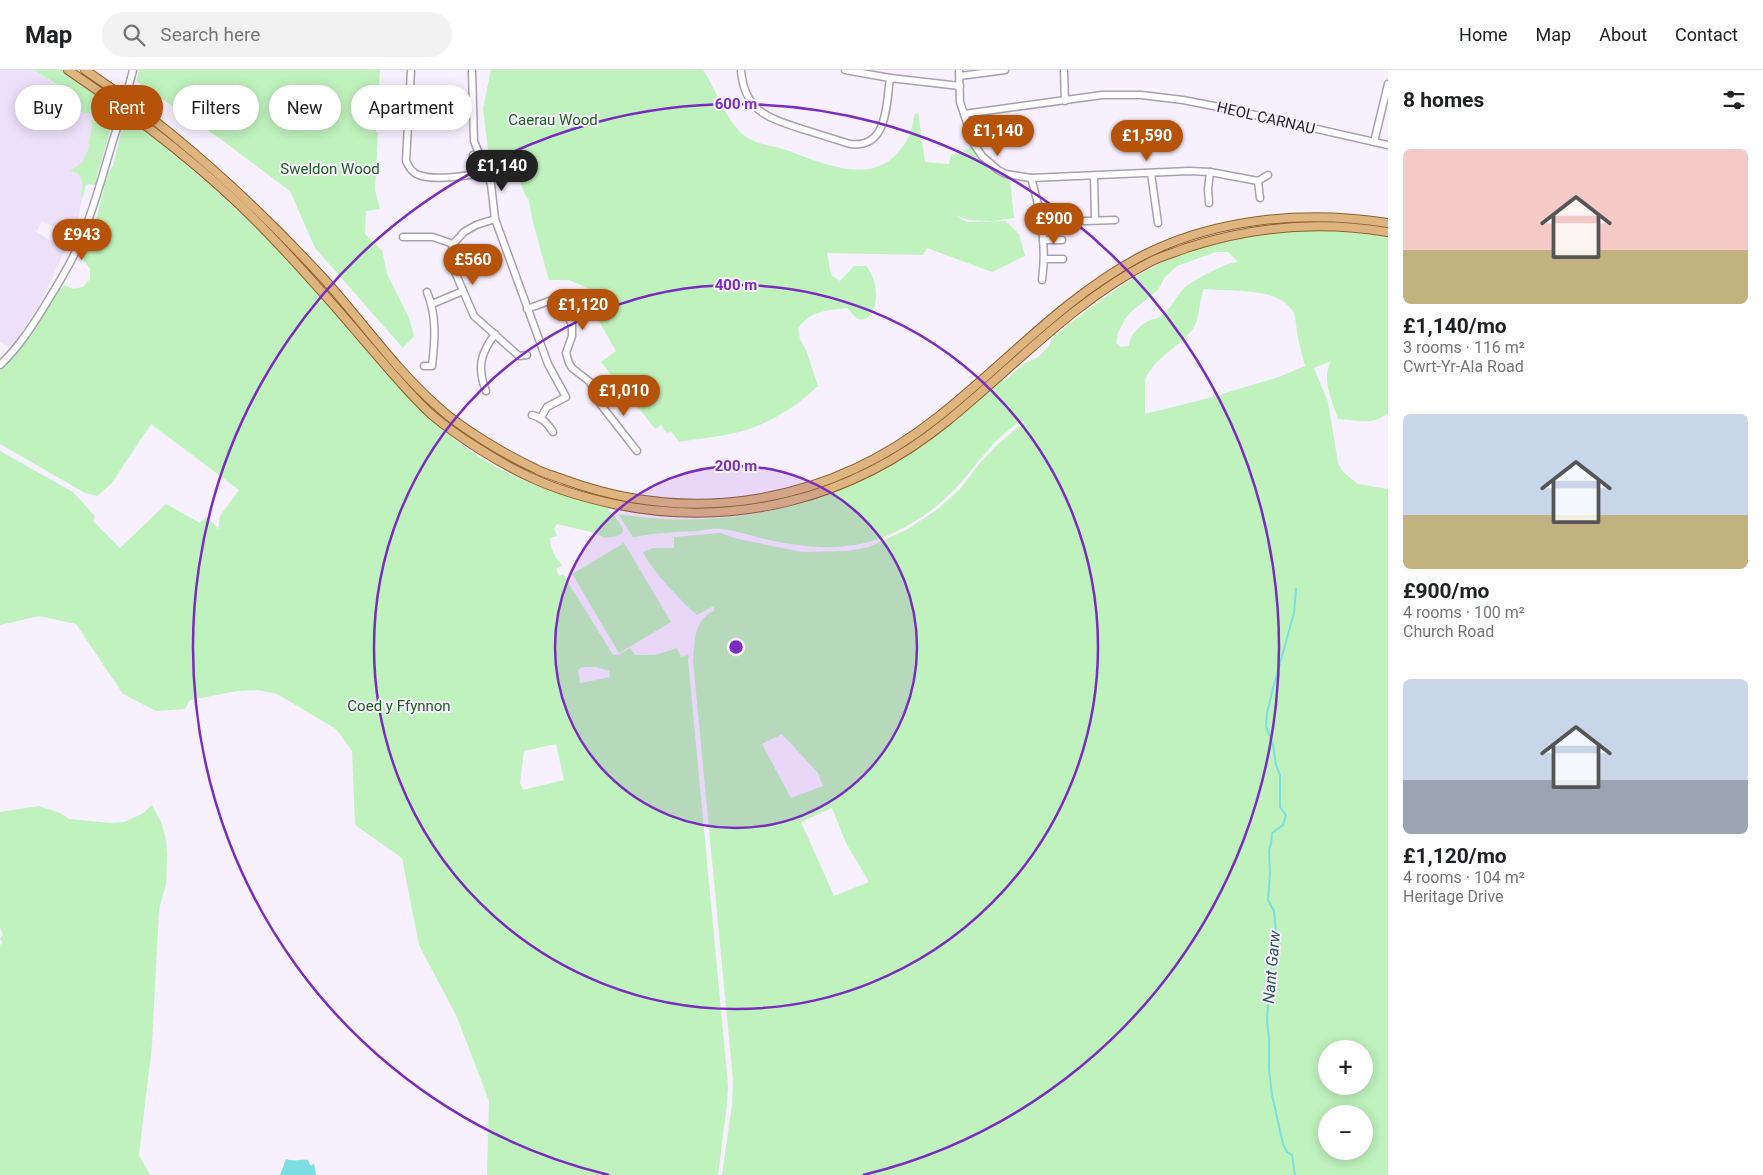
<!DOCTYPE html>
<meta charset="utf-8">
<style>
body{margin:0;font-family:Roboto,sans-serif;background:#f2f2f2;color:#202124;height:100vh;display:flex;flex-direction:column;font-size:19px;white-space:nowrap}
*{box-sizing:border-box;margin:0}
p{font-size:16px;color:#757577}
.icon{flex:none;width:28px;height:28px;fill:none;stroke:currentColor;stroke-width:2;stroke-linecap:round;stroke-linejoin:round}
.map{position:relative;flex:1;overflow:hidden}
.panel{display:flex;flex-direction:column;background:#fff;width:375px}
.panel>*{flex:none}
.hud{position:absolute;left:15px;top:15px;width:475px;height:45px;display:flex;gap:10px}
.tools{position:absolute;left:1318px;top:970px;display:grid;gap:10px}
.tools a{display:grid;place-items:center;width:55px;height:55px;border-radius:50%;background:#fff;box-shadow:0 2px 12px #0003;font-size:25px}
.price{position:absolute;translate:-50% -42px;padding:0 11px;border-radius:18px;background:#b45309;color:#fff;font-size:16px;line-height:32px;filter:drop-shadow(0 1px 2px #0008)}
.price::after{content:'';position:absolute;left:50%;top:30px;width:15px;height:11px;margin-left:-8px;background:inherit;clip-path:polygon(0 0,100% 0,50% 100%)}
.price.selected{background:#222;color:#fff}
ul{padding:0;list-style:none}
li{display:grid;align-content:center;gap:10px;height:265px;padding:0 15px}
li span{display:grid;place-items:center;height:155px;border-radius:8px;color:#555}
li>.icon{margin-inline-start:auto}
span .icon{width:90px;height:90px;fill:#fffc;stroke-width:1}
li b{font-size:21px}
h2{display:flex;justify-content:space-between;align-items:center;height:60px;padding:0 15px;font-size:21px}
.chip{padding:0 18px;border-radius:22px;background:#fff;box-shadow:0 2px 12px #0003;font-size:18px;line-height:45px}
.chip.selected{background:#b45309;color:#fff}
header{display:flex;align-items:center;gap:30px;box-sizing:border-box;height:70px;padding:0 25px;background:#fff;border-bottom:1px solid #e0e0e0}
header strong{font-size:24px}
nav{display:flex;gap:28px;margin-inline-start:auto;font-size:18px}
.search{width:350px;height:45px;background:#f2f2f2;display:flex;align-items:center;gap:12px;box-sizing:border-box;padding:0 18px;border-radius:28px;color:#757577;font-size:19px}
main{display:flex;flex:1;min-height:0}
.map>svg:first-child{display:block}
</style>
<header>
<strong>Map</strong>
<div class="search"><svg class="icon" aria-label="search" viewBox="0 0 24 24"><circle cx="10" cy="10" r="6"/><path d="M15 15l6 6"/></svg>Search here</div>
<nav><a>Home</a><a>Map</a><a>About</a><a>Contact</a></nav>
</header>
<main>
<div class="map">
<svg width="1388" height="1105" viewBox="0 0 1388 1105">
<rect width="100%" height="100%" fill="#f7f0fe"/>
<!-- built -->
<polygon fill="#ede1f9" points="0,0 33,0 97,40 91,86 76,158 73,166 42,151 38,160 34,160 65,180 40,233 11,279 0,271"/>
<!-- green -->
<g fill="#bff2bc" fill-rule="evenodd">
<path d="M33,0H63L116,38L98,103L96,115L89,114L86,115L83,127L81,126C83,114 85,103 70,101L83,92L88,80L93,47L91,44L67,39L60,30V16Z"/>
<polygon points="139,0 380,0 376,62 378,63 375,120 380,139 366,141 365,164 382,180 387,204 409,248 414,266 403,278 315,178 290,121 222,70 136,11"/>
<path d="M491,0H703C716,19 723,44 740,62C753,75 772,75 789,81C832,97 882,120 909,66C912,60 913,51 915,44L918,43L925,92L949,94L951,85L958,84L971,77C981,93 992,102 1010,110L1014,148L992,151L969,150L954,145L967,152L1006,151L1019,164L1025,186L992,202L927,178L923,185L827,183L831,205L840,211L854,196H866C889,223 868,272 848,238C828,240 810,241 798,258L800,269L806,280L818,316C798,335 775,350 749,359C727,366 702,368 679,372L671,361L667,363L661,355L655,359C638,336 618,315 601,292L616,281L595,244L599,237L588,218L569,210H549L532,149L529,130L525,125L516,99L513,80H488L483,38Z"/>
<path d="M125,46C187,93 244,143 297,200C354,261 402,334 472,382C513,410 561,426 608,438L609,441L613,443L623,459L622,463L617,466L606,468L591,462L557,454L554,459L557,466L550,468C550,479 555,487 562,495L556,499L559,506L563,504L613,585L620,584L630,578L635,585H655L677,578L681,587L689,585L688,590L728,1015L727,1034L718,1105H487L489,1031L457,947L419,875L402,788L355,755L352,681L336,659L277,624L258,620L237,621L190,630L185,639L156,641L123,624L76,554L39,546L0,555V381L73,422L95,446L93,451L120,478L166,434L200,453L206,447L216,456L218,460L220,446L239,420L151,354L111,414L97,426L85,423L0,374V300L15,286L59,218L61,219L65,215L73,219L83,217L90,209V199L83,189L82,183L96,150L108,103L113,96ZM582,597H597L609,601L610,607L580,613L578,600ZM556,674L564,710L523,720L520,713L524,681Z"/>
<path d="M1318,160L1388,166V343C1373,356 1357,350 1338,349C1332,330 1321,310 1331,291L1314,298L1328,332L1338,393L1343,402L1358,414L1388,419V1105H722L732,1035L733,1010L693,591C695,572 693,550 714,541V536L697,545C682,532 651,500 643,482L653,478H674V467L720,463L738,469L802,482L848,481L869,477L908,459L938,439L961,418L980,393L998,374L1024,352L1022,351C993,367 978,395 956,418C939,436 917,452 895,462C853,483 808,479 765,469C750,466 735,460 720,459C713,458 705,460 698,461C676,462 655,463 633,467L618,444C721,461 825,438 913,382C946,362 973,335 1001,309L1004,311L1025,293L1037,288L1049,276L1052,268C1101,229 1154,187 1216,172C1250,164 1283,162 1318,160ZM1216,182H1228L1238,192C1227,192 1191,211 1183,219C1176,227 1170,240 1161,246C1158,249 1153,249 1150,250C1139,256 1130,264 1129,276L1121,277L1116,273L1118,263L1125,249L1132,241L1158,220L1165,207L1177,196ZM1204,219C1230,222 1280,216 1294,243C1296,249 1296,256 1297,262C1299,274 1302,285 1305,296L1279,307L1209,328L1145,344V310C1155,287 1178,278 1192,260C1201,249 1198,232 1204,219ZM782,664L818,703L823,716L791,728L762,674ZM832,738L846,773L869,812L834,826L801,752ZM1326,979H1364V1016H1326ZM1326,1044H1364V1081H1326Z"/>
<polygon points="624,473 671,552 619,583 572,504"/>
<polygon points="152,735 161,752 166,769 167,787 166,814 159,839 152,975 139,1085 150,1105 0,1105 0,875 3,873 0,869 3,865 0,857 0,742 39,736 60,743 69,749 110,753 124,752 142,744"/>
</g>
<!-- water -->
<path fill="#7cdee3" d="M286,1089C294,1092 300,1089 308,1090L311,1096L314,1093L316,1105H280Z"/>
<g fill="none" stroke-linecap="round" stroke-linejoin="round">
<!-- stream -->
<polyline stroke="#7cdee3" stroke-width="2" points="1295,1105 1292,1085 1287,1082 1283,1074 1272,1025 1269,999 1269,969 1267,950 1268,934 1266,919 1271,899 1272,879 1276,862 1274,841 1268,830 1270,804 1269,780 1271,774 1272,763 1283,755 1286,745 1280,737 1280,705 1276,695 1273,675 1266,656 1267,643 1273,618 1294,543 1296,519"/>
<defs>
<g id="minor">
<path d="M411,0L406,91C409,97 412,103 419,105C433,111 472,106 486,101"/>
<polyline points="472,0 474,71 491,114 495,149 548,294 566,327 547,337 541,347"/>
<path d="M741,0C744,41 768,48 802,59C818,64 834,69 850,74C888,79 886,35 890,8"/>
<polyline points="845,0 890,8 960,16"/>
<path d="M959,0L960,32L974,74L982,86L998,100L1006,104L1031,108C1041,141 1047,175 1042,210"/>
<polyline points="1064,0 1065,31"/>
<polyline points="960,6 1005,0"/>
<polyline points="131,8 133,0"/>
<polyline points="964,44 1102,25 1141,25 1183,30 1224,38 1388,75"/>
<polyline points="1374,72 1388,14"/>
<polyline points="473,85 473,105"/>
<polyline points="1151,103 1158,153"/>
<polyline points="1094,106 1095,150"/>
<polyline points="1031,108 1189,101 1210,102 1258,111 1268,105"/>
<polyline points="1258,111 1260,128"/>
<polyline points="1209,133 1208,119 1210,102"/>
<polyline points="495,149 476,155 464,162 453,174 451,185 452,195 474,246 519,286 527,285"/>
<polyline points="1085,151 1115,150"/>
<polyline points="403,167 433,167 453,174"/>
<polyline points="1043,170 1062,170"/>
<polyline points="1045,189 1063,189"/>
<polyline points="432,234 463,221"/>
<polyline points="527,239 549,231 555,230 563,235 572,255 572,266 566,283 569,293 572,298 590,312 601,335 637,381"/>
<path d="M0,295C18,278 31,258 44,237C56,217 70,196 79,174C95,138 104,98 116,61"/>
<path d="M424,296H432C435,271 437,246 427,222"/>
<path d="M486,321C477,298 480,284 495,264"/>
<path d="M532,345C543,348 547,353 553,362"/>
</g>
<g id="major">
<path d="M68,0C136,46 206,99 263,158C300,196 334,235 368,275C389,299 409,324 432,345C458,367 501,394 532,408C558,420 586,428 614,434C734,459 851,429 946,352C1013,298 1072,232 1150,192C1161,186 1174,183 1186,178C1252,156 1320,151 1388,162"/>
<path d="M85,0C173,59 252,131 324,209C362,251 395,299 438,337C462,359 506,385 536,399C545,404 555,406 565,410C694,457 830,433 938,347C1005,294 1062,229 1138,188C1213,148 1305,140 1388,153"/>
</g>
</defs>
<!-- minor casing -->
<use href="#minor" stroke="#a8a0b0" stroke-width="9"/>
<!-- major casing -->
<use href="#major" stroke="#8e602a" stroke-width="10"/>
<!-- minor -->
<use href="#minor" stroke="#fff" stroke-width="6"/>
<!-- major -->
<use href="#major" stroke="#deb581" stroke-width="8"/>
<defs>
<polyline id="minor-bridge" points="116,61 131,8"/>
</defs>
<!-- minor-bridge casing -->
<use href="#minor-bridge" stroke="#a8a0b0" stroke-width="9" stroke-linecap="butt"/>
<!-- minor-bridge -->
<use href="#minor-bridge" stroke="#fff" stroke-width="6"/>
</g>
<!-- distance rings -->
<circle cx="736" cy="577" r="181" fill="#7b2cbf" fill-opacity=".12"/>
<g fill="none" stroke="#7b2cbf" stroke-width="2.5">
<circle cx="736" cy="577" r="181"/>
<circle cx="736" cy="577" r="362"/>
<path d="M609 1105A543 543 0 1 1 863 1105"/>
</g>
<g text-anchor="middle" stroke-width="4" stroke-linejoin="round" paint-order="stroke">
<!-- street labels -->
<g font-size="15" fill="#211e24" stroke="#f7f0fe">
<text transform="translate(1266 48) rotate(13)" y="5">HEOL CARNAU</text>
</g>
<!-- park labels -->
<g font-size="15" fill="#1c621d" stroke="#f7f0fe">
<text x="553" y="55">Caerau Wood</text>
<text x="330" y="104">Sweldon Wood</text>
<text x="399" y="641">Coed y Ffynnon</text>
</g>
<!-- water labels -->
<g font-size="16" font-style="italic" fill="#275456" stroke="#f7f0fe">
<text transform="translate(1271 897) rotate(-85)" y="6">Nant Garw</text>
</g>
</g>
<circle cx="736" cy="577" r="8" fill="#7b2cbf" stroke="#f7f0fe" stroke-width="2.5"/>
<g font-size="15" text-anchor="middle" font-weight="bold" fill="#7b2cbf" stroke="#f7f0fe" stroke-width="4" stroke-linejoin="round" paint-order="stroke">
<text x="736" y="39">600 m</text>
<text x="736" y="220">400 m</text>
<text x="736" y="401">200 m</text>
</g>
</svg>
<div class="tools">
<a>+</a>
<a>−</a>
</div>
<b class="price" style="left:998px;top:87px">£1,140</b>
<b class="price" style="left:1147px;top:92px">£1,590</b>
<b class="price selected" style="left:502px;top:122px">£1,140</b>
<b class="price" style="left:1054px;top:175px">£900</b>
<b class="price" style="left:82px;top:191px">£943</b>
<b class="price" style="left:473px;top:216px">£560</b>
<b class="price" style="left:583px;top:261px">£1,120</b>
<b class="price" style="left:624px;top:347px">£1,010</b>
<div class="hud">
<a class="chip">Buy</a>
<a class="chip selected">Rent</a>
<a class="chip">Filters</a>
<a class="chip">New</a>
<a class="chip">Apartment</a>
</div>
</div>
<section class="panel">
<h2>8 homes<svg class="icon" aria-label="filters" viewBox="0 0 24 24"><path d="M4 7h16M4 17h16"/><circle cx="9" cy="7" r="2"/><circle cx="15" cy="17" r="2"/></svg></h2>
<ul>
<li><span style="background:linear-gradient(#f6c9c9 65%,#c2b280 0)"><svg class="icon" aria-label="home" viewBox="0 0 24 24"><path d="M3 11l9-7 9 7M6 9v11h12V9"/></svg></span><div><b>£1,140/mo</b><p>3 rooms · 116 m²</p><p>Cwrt-Yr-Ala Road</p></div></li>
<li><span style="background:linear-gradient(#c9d6e8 65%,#c2b280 0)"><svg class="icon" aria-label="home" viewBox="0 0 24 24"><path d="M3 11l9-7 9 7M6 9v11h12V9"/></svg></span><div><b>£900/mo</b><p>4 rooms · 100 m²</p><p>Church Road</p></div></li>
<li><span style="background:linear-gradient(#c9d6e8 65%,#9aa5b1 0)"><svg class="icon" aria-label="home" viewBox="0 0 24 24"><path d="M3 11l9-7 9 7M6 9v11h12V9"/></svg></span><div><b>£1,120/mo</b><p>4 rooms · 104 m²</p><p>Heritage Drive</p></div></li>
</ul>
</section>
</main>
